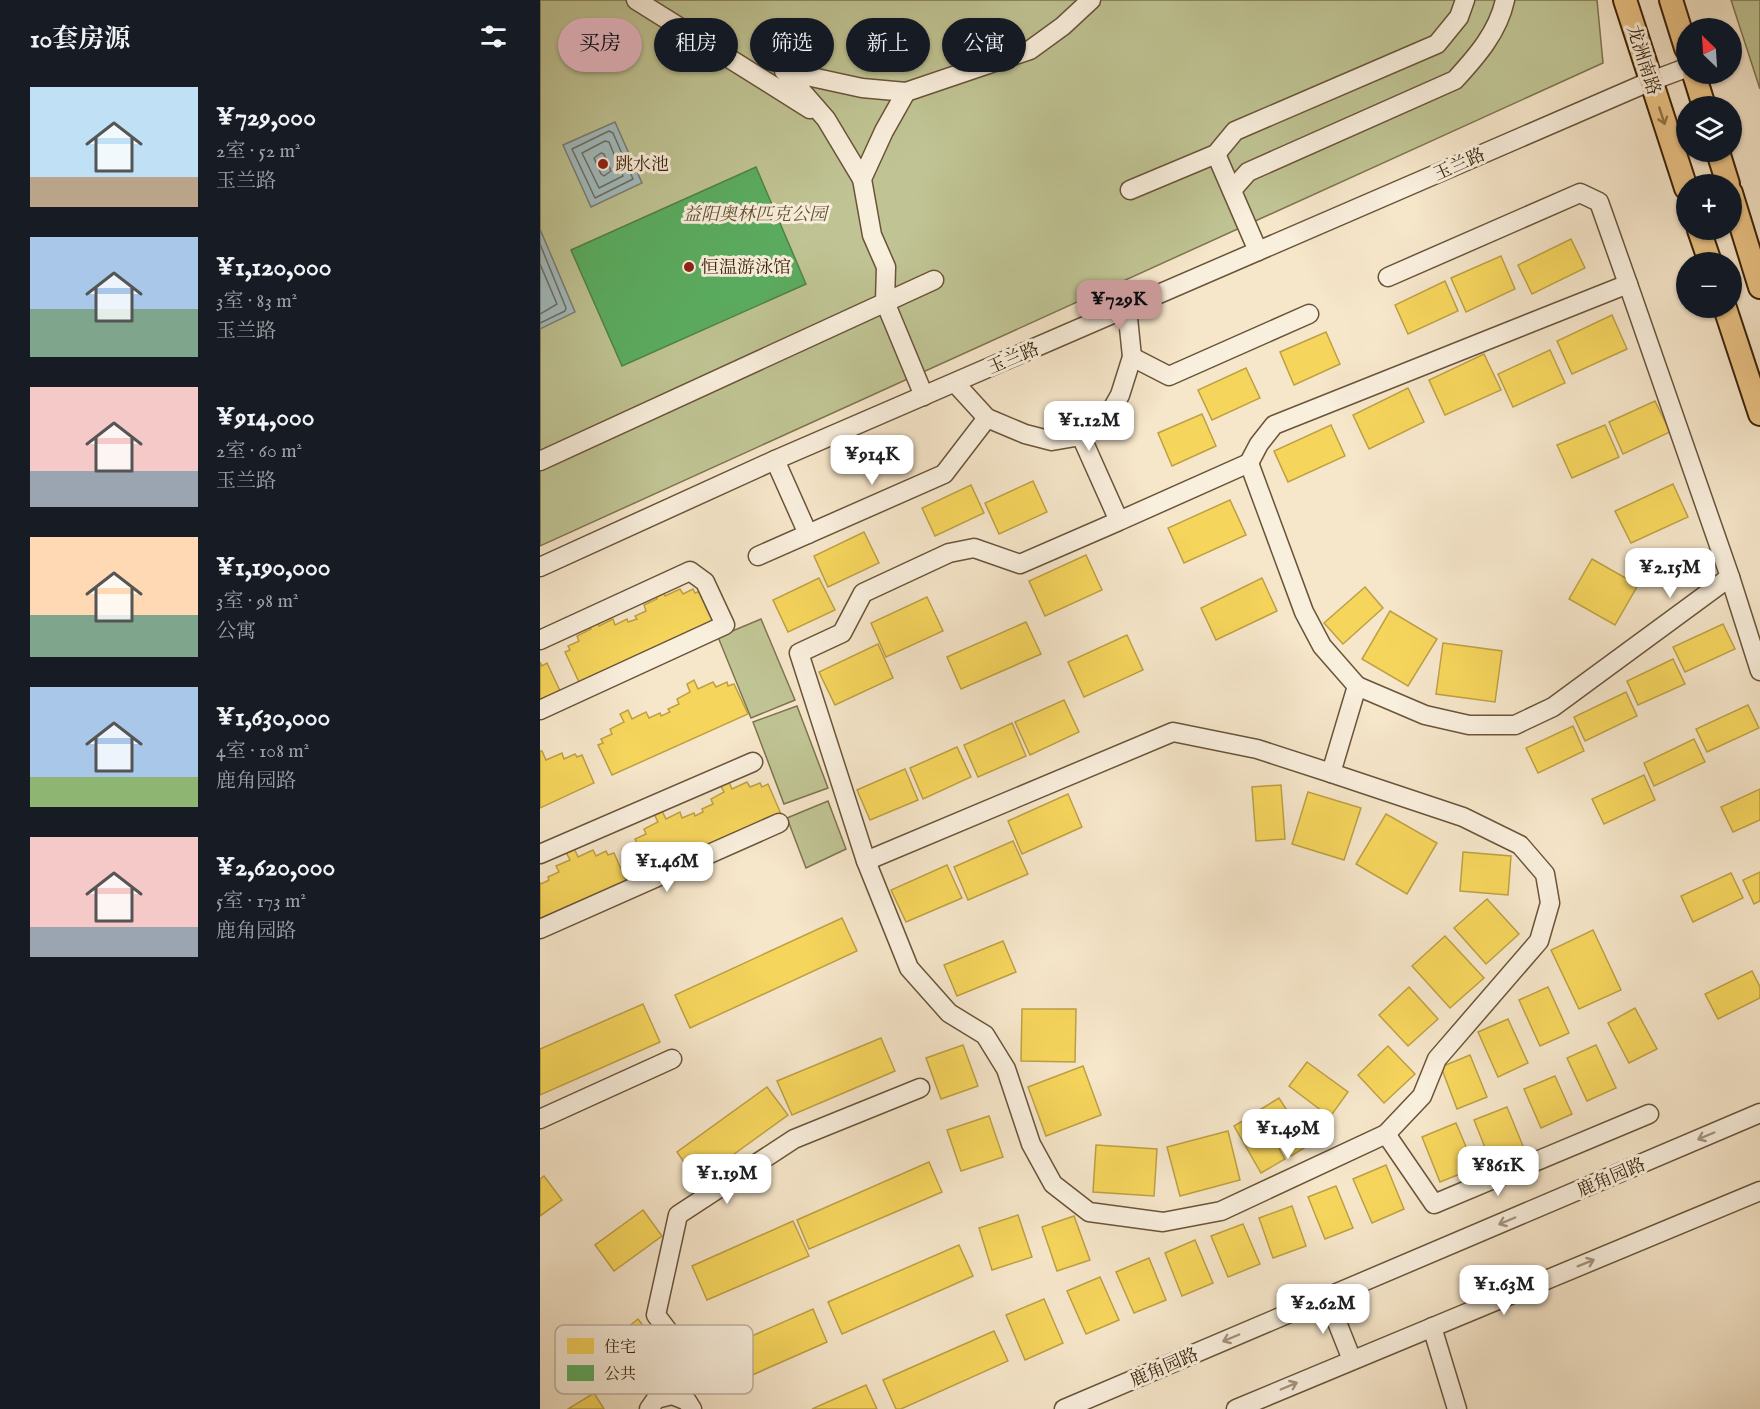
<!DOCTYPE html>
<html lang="zh">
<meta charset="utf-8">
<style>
body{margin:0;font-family:"IM FELL English","Noto Serif SC",serif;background:#20242c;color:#f1f3f6;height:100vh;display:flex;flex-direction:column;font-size:22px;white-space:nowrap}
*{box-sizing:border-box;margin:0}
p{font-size:20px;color:#9ea1a6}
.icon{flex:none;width:33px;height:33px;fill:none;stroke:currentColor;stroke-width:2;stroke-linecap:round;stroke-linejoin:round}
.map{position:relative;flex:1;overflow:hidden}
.side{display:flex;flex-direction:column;background:#171b24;width:540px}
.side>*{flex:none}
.banner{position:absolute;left:18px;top:18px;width:570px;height:54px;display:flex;gap:12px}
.needle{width:39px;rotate:335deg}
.fabs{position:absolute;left:1136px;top:18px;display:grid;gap:12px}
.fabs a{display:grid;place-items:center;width:66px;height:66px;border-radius:50%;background:#171b24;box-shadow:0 2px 4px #0004;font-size:30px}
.price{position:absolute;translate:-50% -51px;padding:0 14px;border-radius:12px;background:#fff;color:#222;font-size:20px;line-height:39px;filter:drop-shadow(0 2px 3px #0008)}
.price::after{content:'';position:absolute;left:50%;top:36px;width:18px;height:14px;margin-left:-9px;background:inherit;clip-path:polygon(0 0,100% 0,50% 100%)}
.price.selected{background:#c59692;color:#111}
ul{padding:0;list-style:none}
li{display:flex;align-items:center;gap:18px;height:150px;padding:0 30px}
li span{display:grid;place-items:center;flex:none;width:168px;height:120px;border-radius:0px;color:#555}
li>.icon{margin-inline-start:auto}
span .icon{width:72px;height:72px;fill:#fffc;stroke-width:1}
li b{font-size:26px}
h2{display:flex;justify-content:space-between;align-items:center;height:72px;padding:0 30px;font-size:26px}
.tag{padding:0 21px;border-radius:27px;background:#171b24;box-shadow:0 2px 4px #0004;font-size:21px;line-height:54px}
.tag.selected{background:#c59692;color:#111}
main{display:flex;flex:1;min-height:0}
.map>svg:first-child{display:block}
</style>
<main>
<section class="side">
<h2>10套房源<svg class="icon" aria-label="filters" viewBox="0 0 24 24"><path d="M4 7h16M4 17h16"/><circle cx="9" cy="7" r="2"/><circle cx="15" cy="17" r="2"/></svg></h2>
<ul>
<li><span style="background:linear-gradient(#bfe0f5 75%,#b9a48a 0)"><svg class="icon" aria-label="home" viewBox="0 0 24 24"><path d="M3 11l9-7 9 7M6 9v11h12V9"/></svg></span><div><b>¥729,000</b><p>2室 · 52 m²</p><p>玉兰路</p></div></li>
<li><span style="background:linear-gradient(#a9c7e8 60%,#7fa58c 0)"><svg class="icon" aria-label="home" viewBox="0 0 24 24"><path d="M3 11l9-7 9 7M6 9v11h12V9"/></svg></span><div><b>¥1,120,000</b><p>3室 · 83 m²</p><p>玉兰路</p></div></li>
<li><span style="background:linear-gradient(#f6c9c9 70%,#9aa5b1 0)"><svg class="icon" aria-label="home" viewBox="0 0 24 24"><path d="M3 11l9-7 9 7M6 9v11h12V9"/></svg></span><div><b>¥914,000</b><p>2室 · 60 m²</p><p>玉兰路</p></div></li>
<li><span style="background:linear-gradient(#ffd9b3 65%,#7fa58c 0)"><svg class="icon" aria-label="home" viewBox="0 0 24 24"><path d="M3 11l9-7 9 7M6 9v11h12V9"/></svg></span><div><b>¥1,190,000</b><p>3室 · 98 m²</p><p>公寓</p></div></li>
<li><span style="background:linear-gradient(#a9c7e8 75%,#8fb573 0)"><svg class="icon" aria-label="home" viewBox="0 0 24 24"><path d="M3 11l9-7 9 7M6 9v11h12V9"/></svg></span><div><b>¥1,630,000</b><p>4室 · 108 m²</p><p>鹿角园路</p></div></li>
<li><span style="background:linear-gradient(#f6c9c9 75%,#9aa5b1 0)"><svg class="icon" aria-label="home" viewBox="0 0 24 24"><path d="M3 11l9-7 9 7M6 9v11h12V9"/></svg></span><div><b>¥2,620,000</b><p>5室 · 173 m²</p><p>鹿角园路</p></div></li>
</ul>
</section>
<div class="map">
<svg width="1220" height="1409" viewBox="0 0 1220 1409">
<rect width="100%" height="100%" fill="#f6e6ca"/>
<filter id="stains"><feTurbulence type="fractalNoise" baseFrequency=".00333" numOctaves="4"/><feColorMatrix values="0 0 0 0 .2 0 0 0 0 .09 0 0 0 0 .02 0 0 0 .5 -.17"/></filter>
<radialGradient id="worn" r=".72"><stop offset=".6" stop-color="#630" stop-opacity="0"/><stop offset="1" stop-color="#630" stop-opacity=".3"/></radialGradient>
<!-- green -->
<g fill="#c0c494" stroke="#7e744e" stroke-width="1.5">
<polygon points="0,0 1057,0 1063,63 0,546"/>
<polygon points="1191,0 1220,0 1220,89"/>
<polygon points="221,619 255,700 211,718 178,637"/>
<polygon points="257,706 288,788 244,804 213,722"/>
<polygon points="288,801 306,849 266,868 247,818"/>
</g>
<!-- water -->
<g fill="#a2bdc1" stroke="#797f77" stroke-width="1.5">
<polygon points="75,122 102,183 51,207 23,145"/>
<polygon points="0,229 35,312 0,329"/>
</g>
<!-- homes -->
<g fill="#f6d55c" stroke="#bea043" stroke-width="1.5">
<polygon points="1031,239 1045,268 992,294 978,265"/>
<polygon points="961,256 975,289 926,312 911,278"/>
<polygon points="905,281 918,311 868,334 855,305"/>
<polygon points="1072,315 1087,349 1032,374 1017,341"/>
<polygon points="786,332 800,364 754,385 740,352"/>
<polygon points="1010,350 1025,383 973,407 958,374"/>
<polygon points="944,354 961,390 905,415 889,380"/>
<polygon points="706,368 720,398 672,420 658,390"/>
<polygon points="868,388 884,422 829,449 813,415"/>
<polygon points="1115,401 1130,432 1083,454 1069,422"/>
<polygon points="662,414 676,446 632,466 618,433"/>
<polygon points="791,425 805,456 748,482 734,451"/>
<polygon points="1065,425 1079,457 1032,478 1017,445"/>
<polygon points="493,481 507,512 459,534 445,503"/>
<polygon points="1133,484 1148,517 1091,543 1075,511"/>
<polygon points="431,485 444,513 395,536 382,508"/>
<polygon points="690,500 706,535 644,563 628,528"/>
<polygon points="324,532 339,563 288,587 274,556"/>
<polygon points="546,555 562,590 505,616 489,581"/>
<polygon points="1052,559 1098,585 1075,625 1029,599"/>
<polygon points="279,578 295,610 248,632 233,600"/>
<polygon points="722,578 737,611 676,640 661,608"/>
<polygon points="121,587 125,596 140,589 143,594 153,589 155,593 161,591 174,621 39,682 25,652 30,650 28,646 39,641 37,636 51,629 47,621 55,617 59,626 73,619 75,625 87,619 88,622 97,619 95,616 106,611 104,605 117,599 113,590"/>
<polygon points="825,587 843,608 803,644 784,623"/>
<polygon points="387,597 403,631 346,657 331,623"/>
<polygon points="850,611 897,639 868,686 822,659"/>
<polygon points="486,622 501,654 421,689 407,657"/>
<polygon points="1183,624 1195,649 1145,672 1133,647"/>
<polygon points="587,635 603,670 544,697 528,662"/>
<polygon points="903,643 962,651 955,702 896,694"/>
<polygon points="338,644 353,678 295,705 279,672"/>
<polygon points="1133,659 1145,684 1098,705 1087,681"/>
<polygon points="0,662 2,666 7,663 21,693 0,703"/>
<polygon points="154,680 158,689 173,682 176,687 187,682 188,686 194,684 208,714 72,775 58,745 63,743 61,739 72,734 70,729 84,722 80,714 88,710 92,719 106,712 109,718 120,713 121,716 130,712 128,709 139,704 137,699 150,692 147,684"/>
<polygon points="1086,692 1097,716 1045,741 1034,717"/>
<polygon points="524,700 539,732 490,755 475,722"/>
<polygon points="1208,705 1219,728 1167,752 1156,729"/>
<polygon points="472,723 486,756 438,777 424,745"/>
<polygon points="1033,726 1044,751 998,773 986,748"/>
<polygon points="1154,739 1165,762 1114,786 1104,763"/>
<polygon points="417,747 431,777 383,799 370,768"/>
<polygon points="0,751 2,751 6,760 22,753 24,759 35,754 37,757 42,755 54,783 0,808"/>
<polygon points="365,769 378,800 330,820 317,790"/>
<polygon points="1104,775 1115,800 1064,824 1052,799"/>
<polygon points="188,780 192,789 207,782 210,787 220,783 222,787 228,784 241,814 105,876 92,845 97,843 95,839 106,834 104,829 118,822 114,814 122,811 126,819 140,812 142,818 154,813 155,816 163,812 162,809 173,804 171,799 184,792 180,784"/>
<polygon points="741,785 745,839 716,841 712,787"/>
<polygon points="1220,789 1220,820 1193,832 1181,807"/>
<polygon points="768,792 821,808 804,860 752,844"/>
<polygon points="528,794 542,827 482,854 468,821"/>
<polygon points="846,814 897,843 867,894 816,864"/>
<polygon points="473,841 488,874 428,900 414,867"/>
<polygon points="34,848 38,857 53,850 56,856 66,851 68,855 74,853 87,883 0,921 0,882 1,884 9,880 8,877 19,872 16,866 30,860 26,852"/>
<polygon points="923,852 971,856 968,895 920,891"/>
<polygon points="407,865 422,898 366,922 351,890"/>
<polygon points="1220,872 1220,901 1214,904 1203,880"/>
<polygon points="1191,873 1203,898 1153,922 1141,896"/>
<polygon points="947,899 979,934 946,964 914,928"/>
<polygon points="302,918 317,951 150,1028 135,995"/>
<polygon points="1053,930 1081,990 1039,1009 1011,950"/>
<polygon points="905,936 944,978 910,1008 872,966"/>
<polygon points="463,941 476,972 417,996 404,965"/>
<polygon points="1212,971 1220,987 1220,998 1178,1019 1165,994"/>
<polygon points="869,987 898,1019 868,1046 839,1015"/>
<polygon points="1008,987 1029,1033 1000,1046 979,1000"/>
<polygon points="103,1004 120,1042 0,1095 0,1049"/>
<polygon points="1095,1008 1117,1049 1089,1063 1068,1023"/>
<polygon points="482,1009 536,1009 535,1062 481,1061"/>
<polygon points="968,1019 988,1063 958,1077 938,1032"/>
<polygon points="341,1038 355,1071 252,1115 237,1081"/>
<polygon points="423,1045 438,1086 401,1099 386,1058"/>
<polygon points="1056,1045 1076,1088 1047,1101 1027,1058"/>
<polygon points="848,1046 875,1074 844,1103 818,1075"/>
<polygon points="930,1055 947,1097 917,1109 901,1067"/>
<polygon points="767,1062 808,1092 790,1117 749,1086"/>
<polygon points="543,1066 561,1115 506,1136 488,1087"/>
<polygon points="1015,1076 1032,1114 1001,1128 984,1089"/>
<polygon points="227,1087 248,1115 157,1181 137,1152"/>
<polygon points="739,1098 769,1145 751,1156 721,1109"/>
<polygon points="967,1107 983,1146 950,1160 934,1120"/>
<polygon points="718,1112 745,1159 721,1173 694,1126"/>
<polygon points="449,1116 463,1157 421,1171 407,1130"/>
<polygon points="916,1123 935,1168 900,1182 882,1137"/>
<polygon points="688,1131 700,1180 640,1196 627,1147"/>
<polygon points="556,1145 617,1149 614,1196 553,1192"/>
<polygon points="389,1162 402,1192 269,1249 257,1220"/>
<polygon points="846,1165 864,1209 832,1223 813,1179"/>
<polygon points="4,1176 22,1200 0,1216 0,1179"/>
<polygon points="796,1186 813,1228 785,1239 768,1197"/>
<polygon points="752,1206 766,1246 733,1258 719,1218"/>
<polygon points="103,1210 122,1236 74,1271 55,1245"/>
<polygon points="478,1215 492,1257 452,1270 439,1228"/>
<polygon points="534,1216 550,1260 517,1271 502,1227"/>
<polygon points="253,1221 269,1256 167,1300 152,1266"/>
<polygon points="703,1224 720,1264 688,1277 671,1236"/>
<polygon points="655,1240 673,1283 642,1296 625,1253"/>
<polygon points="419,1245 433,1276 302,1334 288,1302"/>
<polygon points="609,1258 626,1300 594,1313 576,1272"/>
<polygon points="560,1277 579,1320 546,1334 527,1291"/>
<polygon points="504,1299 523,1343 485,1360 466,1315"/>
<polygon points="273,1309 287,1342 176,1391 162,1358"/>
<polygon points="98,1319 118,1345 73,1380 53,1355"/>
<polygon points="454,1331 468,1361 361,1409 356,1409 343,1380"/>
<polygon points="326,1385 337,1409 272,1409"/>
<polygon points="54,1393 64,1409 28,1409"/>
</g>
<!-- public -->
<polygon fill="#5aae61" stroke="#518447" stroke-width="1.5" points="216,167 266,284 82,366 31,250"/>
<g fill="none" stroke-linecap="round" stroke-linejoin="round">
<!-- shore -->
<g stroke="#6e7065" stroke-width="1.5">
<polygon points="69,131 73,133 93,179 55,198 32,149"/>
<polygon points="65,141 69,142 83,176 59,188 42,153"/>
<polygon points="61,153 64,154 71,171 64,176 61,174 54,158"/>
<polyline points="0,244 26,308 25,311 0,323"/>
<polyline points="0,264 17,304 0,314"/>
</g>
<defs>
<g id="minor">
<polyline points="96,0 270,109"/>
<polyline points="676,154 718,251"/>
<polyline points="322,179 286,119 244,71 322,88 366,92"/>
<polyline points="590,190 676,154 695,131 897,44 919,17 925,0"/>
<path d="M692,190L708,172L915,80C937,56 958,32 965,0"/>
<polyline points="592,357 629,376 769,314"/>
<polyline points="415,383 447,418 485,434 512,441 541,436 567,418 580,395 592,357 587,308"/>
<polyline points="384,396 345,302 346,267 332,235 322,179 344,131 366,92 490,50 523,26 551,0"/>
<polyline points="541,436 579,521 480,564 434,548 409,553 323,593 302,633 259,653 326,861 633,732 717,749 791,773 817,686 782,646 764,612 709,463 579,521"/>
<polyline points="235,460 268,534"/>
<polyline points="0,461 394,280"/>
<polyline points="709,463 719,444 734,425 1088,284 1059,202 1040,193 848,277"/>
<polyline points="218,556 404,474 447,418"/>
<polyline points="0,567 235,460 1111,81 1146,68"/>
<polyline points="1190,577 1220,671"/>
<polyline points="0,640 150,571 165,582 185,625 0,710"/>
<polyline points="817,686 885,715 929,725 975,725 1013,707 1190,577 1088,284"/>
<polyline points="0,854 213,762"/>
<polyline points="326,861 369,968 409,1013 445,1035 466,1069 491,1144 513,1184 549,1212 623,1222 681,1211 846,1134 882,1096 897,1059 999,941 1010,903 1005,874 980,845 923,817 791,773"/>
<polyline points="0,929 239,823"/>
<polyline points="0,1119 132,1059"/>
<polyline points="846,1134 894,1204 1109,1114"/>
<polyline points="787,1297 812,1360"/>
<polyline points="892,1327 917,1409"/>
<polyline points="132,1395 139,1374 138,1344 116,1315 138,1215 254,1139 380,1088"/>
<polyline points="109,1409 116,1399 132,1395 147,1401 152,1409"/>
<polyline points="524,1409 1220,1113"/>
<polyline points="696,1409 1220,1191"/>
</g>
<g id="major">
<polyline points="1085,0 1146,188"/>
<polyline points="1131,0 1146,48"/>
<polyline points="1154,74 1164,106"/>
<polyline points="1178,152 1188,184"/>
<polyline points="1191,193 1220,287"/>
<polyline points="1159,230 1170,262"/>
<polyline points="1185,308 1220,414"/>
</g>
</defs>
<!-- minor casing -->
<use href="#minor" stroke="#6a5439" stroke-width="21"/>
<!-- major casing -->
<use href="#major" stroke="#3b2309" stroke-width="26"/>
<!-- minor -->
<use href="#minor" stroke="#f9efdd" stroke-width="18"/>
<!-- major -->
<use href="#major" stroke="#ebc385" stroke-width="22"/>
</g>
<!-- one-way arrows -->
<defs><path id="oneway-shaft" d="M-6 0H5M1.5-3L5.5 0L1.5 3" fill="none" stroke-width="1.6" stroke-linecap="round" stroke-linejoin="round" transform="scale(1.5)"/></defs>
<use stroke="#937347" href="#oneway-shaft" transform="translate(1122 116) rotate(72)"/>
<g stroke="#a4937e">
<use href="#oneway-shaft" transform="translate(1166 1136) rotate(157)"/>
<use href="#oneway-shaft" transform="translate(967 1221) rotate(157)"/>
<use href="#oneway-shaft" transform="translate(1046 1263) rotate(-22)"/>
<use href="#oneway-shaft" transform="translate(691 1338) rotate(157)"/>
<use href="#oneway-shaft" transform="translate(749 1386) rotate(-23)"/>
</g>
<!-- markers -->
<g fill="#8f2418" stroke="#f9efdd" stroke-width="2">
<circle cx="63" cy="164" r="6"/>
<circle cx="149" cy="267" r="6"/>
</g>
<g text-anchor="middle" stroke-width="6" stroke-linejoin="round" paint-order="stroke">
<!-- street labels -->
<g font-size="18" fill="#3b2309" stroke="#f9efdd">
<text transform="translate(1104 60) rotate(72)" y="6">龙洲南路</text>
<text transform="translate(919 164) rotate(-24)" y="6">玉兰路</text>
<text transform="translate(473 358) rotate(-23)" y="6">玉兰路</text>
<text transform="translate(1071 1177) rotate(-23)" y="6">鹿角园路</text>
<text transform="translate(624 1367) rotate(-23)" y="6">鹿角园路</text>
</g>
<!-- poi labels -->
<g font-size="18" fill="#3b2309" stroke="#f9efdd" text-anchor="start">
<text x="75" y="170">跳水池</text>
<text x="161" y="273">恒温游泳馆</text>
</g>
<!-- park labels -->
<g font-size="18" font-style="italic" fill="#635333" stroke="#f9efdd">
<text x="215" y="220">益阳奥林匹克公园</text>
</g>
</g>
<!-- legend -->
<rect x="15" y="1325" width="198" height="69" rx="9" fill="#f9efdd" stroke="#c0b29d" stroke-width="1.5"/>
<rect x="27" y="1338" width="27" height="16" fill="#f6d55c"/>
<rect x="27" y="1365" width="27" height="16" fill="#5aae61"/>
<g font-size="16" fill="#3b2309">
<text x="64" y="1352">住宅</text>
<text x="64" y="1379">公共</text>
</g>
<rect width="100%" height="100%" filter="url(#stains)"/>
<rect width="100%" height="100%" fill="url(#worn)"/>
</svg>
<div class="fabs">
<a><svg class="needle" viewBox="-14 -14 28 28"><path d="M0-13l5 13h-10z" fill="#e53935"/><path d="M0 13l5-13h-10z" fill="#9ea1a6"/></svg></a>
<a><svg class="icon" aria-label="layers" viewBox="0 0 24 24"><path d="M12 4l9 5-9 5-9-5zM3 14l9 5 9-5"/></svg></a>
<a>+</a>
<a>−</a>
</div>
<b class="price selected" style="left:579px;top:331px">¥729K</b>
<b class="price" style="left:549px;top:452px">¥1.12M</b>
<b class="price" style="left:332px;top:486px">¥914K</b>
<b class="price" style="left:1130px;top:599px">¥2.15M</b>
<b class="price" style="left:127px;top:893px">¥1.46M</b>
<b class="price" style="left:748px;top:1160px">¥1.49M</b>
<b class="price" style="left:958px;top:1197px">¥861K</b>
<b class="price" style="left:187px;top:1205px">¥1.19M</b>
<b class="price" style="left:964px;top:1316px">¥1.63M</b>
<b class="price" style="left:783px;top:1335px">¥2.62M</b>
<div class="banner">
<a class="tag selected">买房</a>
<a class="tag">租房</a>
<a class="tag">筛选</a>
<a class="tag">新上</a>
<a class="tag">公寓</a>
</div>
</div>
</main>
